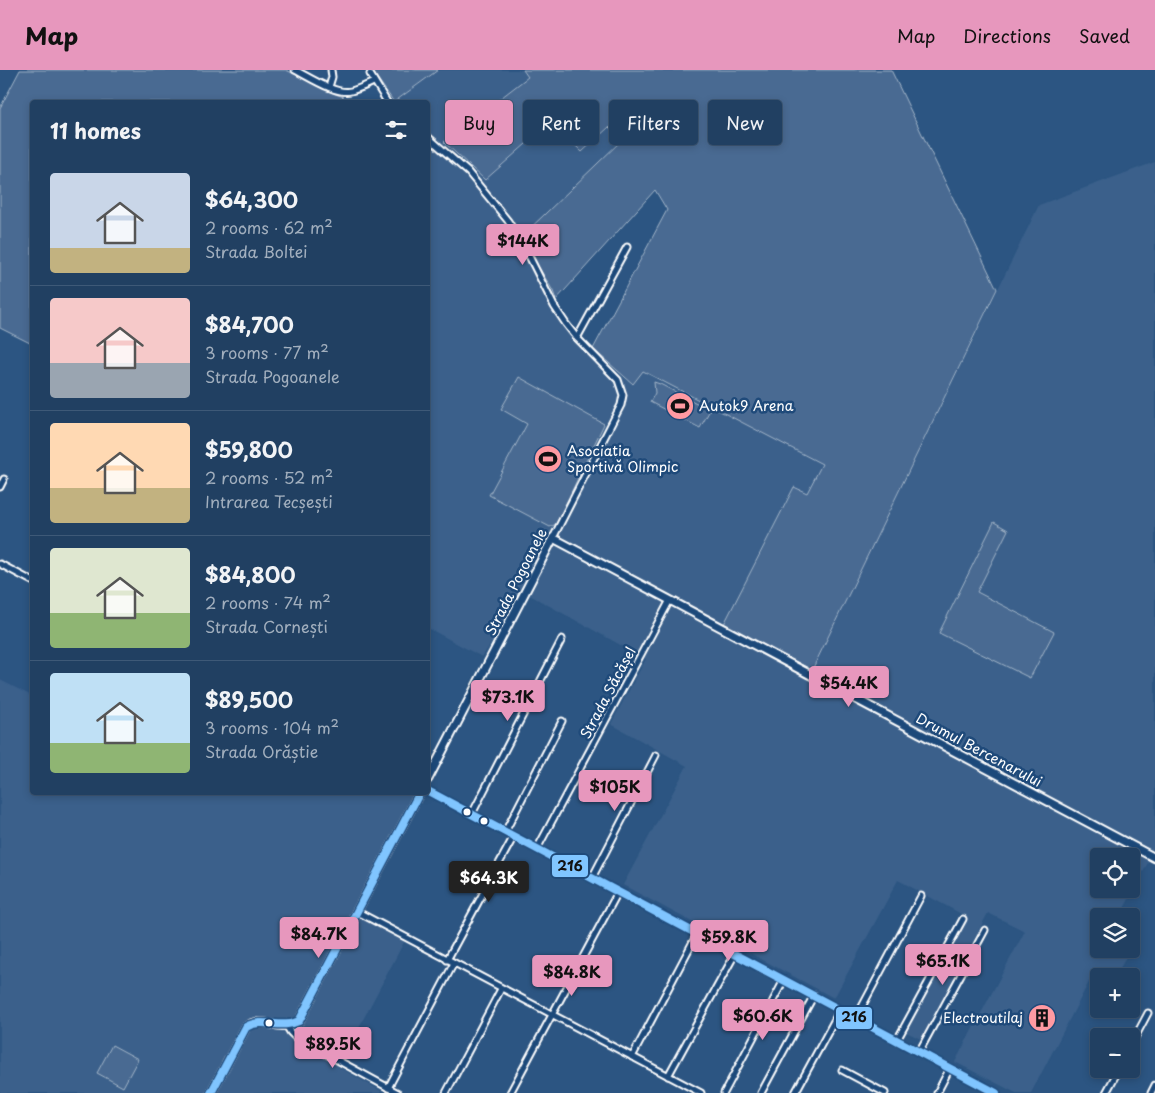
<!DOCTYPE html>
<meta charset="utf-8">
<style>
body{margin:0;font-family:"Playpen Sans",sans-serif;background:#294768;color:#f1f3f6;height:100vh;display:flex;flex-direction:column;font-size:19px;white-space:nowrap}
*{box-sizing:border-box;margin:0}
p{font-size:16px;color:#a2afbe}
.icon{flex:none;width:28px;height:28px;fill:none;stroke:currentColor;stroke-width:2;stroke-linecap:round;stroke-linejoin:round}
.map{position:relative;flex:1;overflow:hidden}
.side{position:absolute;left:30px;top:30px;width:400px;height:695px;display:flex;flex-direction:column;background:#214062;border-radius:5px;box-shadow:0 2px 8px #0003,0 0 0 1px #3e5977}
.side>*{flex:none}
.banner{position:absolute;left:445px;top:30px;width:475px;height:45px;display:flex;gap:10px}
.controls{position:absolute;left:1090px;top:778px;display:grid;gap:10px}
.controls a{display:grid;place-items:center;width:50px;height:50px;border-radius:5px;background:#214062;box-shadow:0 2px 8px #0003,0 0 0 1px #3e5977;font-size:25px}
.price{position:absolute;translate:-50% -42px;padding:0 11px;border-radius:5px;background:#e797bd;color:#111;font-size:16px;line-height:32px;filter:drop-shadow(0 1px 2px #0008)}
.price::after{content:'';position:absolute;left:50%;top:30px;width:15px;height:11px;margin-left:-8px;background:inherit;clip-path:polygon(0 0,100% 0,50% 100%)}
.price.active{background:#222;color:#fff}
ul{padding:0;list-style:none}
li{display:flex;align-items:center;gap:15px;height:125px;padding:0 20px}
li+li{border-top:1px solid #3e5977}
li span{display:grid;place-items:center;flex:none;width:140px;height:100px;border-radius:5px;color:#555}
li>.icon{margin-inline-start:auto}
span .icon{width:60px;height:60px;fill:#fffc;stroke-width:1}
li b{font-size:21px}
h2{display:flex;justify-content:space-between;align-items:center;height:60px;padding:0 20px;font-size:21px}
.chip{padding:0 18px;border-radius:5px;background:#214062;box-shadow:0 2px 8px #0003,0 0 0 1px #3e5977;font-size:18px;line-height:45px}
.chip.active{background:#e797bd;color:#111}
header{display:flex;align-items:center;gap:30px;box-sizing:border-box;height:70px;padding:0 25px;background:#e797bd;color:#111}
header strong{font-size:24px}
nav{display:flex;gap:28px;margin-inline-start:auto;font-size:18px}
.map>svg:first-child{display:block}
</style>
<header>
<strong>Map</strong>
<nav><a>Map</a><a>Directions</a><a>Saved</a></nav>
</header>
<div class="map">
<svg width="1155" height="1023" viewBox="0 0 1155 1023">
<rect width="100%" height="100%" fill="#2c5582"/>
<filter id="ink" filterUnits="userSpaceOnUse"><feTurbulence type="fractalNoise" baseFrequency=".02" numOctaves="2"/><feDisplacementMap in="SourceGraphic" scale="10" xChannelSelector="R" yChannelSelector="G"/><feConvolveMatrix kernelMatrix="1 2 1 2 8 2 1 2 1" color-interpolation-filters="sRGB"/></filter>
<g filter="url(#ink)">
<!-- built -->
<g fill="#3b618b" fill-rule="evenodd">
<path d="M438,0H523L528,7L444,72L485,110L551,52L582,82L609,57L622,71L553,222L558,235L584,271L632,314L643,300L822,394L807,423L795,417L812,600L1039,135L1155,92V779L1120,846H1099V879H1119L1128,883L1116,906H1099V914L1090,910L1031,1023H1016L955,992L1025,861L988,843L921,969L904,961L967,847L898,810L834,928L623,815L687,696L611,654L646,589L526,523L482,587L428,558V32H394ZM1099,786H1131V819H1099Z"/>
<polygon points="0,610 32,626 32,722 417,723 353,841 405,870 338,997 381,1021 380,1023 0,1023"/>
</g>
<!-- green -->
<g fill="#486b92" stroke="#a4b5c8">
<polygon points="20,0 286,0 335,24 344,27 347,32 32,32 32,274 0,258 0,38"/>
<polygon points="369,0 438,0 394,32 373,2 370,2"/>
<polygon points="523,0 891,0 997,219 812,600 724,554 794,417 807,423 822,394 643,301 633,314 593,279 667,140 655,120 556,230 553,221 521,167 622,70 609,57 582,82 551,52 485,110 444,72 528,7"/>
<polygon points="519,307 604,354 556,454 550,457 489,425 527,354 501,339"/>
<polygon points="654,312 660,314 710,340 700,358 650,332 655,323"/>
<polygon points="994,452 1008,460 977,522 1054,562 1030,608 939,563"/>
<polygon points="112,975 138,989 123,1017 97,1003"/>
</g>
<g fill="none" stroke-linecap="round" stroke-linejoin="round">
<defs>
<g id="minor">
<path d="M295,0C309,7 336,25 351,21C359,19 367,15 374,12"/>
<polyline points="370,4 387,32"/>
<polyline points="329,17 332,7 331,0"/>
<polyline points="428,67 468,102 508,151 526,180 554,236 566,254 577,268 618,310 623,325 621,335 553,468"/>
<polyline points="577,268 627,177"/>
<polyline points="0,417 4,409"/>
<polyline points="0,494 32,511"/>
<polyline points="428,721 996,1023"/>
<polyline points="472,744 562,569"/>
<polyline points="505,762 562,651"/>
<polyline points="537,779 670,530"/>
<polyline points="592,808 656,685"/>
<polyline points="356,841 701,1023"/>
<polyline points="447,890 514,766"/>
<polyline points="856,948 921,826"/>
<polyline points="287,957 290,962 295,967 398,1023"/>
<polyline points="897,970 963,849"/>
<polyline points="1131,975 1148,943"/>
<polyline points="919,982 985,860"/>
<polyline points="632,987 697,864"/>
<polyline points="842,1000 885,1023"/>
<polyline points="668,1006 735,884"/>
<polyline points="388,1018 454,893"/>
<polyline points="446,1023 501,919"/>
<polyline points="510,1023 618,822"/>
<polyline points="724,1023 784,910"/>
<polyline points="761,1023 814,925"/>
<polyline points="795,1023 840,940"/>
<polyline points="937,1023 950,998"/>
<polyline points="1106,1023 1119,999"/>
<polyline points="1151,1023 1155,1015"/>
</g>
<g id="tertiary">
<polyline points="428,709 553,468 1155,788"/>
<path d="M211,1023L246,957C262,944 282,964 299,951L420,722"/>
</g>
</defs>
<!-- minor casing -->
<use href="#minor" stroke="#fff" stroke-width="9"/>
<!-- tertiary casing -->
<use href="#tertiary" stroke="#fff" stroke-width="11"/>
<!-- minor -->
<use href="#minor" stroke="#1f4a7a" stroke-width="5"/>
<!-- tertiary -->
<use href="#tertiary" stroke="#1f4a7a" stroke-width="7"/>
<defs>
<g id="bus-1">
<polyline points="428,721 996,1023"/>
<path d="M211,1023L246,957C263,947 281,960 299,951L420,722"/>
</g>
</defs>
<!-- bus-1 casing -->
<use href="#bus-1" stroke="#1f4a7a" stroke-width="11"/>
<!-- bus-1 -->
<use href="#bus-1" stroke="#80c5ff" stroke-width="8"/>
</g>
</g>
<!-- icons -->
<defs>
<symbol id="stadium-disc" viewBox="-11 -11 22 22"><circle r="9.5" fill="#ff9aa2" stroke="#1f4a7a"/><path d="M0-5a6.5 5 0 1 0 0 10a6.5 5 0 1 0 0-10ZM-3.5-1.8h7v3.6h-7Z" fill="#111"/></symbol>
<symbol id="building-disc" viewBox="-11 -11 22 22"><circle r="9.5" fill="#ff9aa2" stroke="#1f4a7a"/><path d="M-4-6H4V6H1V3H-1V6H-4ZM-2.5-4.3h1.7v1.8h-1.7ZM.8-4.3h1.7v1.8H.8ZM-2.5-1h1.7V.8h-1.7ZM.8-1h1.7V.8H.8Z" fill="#111"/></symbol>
</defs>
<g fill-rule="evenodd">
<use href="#stadium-disc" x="664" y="320" width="32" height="32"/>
<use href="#stadium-disc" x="532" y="373" width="32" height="32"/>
<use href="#building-disc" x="1026" y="932" width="32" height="32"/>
</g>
<!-- markers -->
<g fill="#fff" stroke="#1f4a7a" stroke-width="2">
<circle cx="467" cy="742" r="4.5"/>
<circle cx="484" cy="751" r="4.5"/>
<circle cx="269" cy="953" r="4.5"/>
</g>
<g text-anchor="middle" stroke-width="5" stroke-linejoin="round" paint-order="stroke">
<!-- poi labels -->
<g font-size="14" fill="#fff" stroke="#1f4a7a" text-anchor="start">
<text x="699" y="341">Autok9 Arena</text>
<text x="567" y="386">Asociația<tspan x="567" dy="16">Sportivă Olimpic</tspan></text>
<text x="1023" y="953" text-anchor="end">Electroutilaj</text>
</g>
<!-- street labels -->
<g font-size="14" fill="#fff" stroke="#1f4a7a">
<text transform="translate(516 512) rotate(-63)" y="5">Strada Pogoanele</text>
<text transform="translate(608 623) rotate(-62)" y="5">Strada Săcășel</text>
<text transform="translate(979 680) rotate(28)" y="5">Drumul Bercenarului</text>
</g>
</g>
<g stroke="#1f4a7a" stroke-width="2">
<rect x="551" y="784" width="38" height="24" rx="5" fill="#80c5ff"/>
<rect x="835" y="936" width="38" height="24" rx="5" fill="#80c5ff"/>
</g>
<g font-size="14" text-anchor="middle" font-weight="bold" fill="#111">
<text x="570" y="801">216</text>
<text x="854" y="952">216</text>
</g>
</svg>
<div class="controls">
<a><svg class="icon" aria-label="locate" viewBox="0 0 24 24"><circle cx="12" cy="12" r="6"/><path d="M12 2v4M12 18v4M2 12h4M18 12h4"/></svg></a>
<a><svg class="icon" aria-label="layers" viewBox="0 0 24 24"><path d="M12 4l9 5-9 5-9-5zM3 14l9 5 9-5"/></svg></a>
<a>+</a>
<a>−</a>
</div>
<b class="price" style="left:523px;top:196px">$144K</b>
<b class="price" style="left:849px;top:638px">$54.4K</b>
<b class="price" style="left:508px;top:652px">$73.1K</b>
<b class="price" style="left:615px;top:742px">$105K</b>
<b class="price active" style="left:489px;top:833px">$64.3K</b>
<b class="price" style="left:319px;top:889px">$84.7K</b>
<b class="price" style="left:729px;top:892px">$59.8K</b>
<b class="price" style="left:943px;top:916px">$65.1K</b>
<b class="price" style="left:572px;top:927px">$84.8K</b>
<b class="price" style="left:763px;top:971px">$60.6K</b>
<b class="price" style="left:333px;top:999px">$89.5K</b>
<div class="banner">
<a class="chip active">Buy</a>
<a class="chip">Rent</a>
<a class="chip">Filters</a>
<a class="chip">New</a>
</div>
<section class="side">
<h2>11 homes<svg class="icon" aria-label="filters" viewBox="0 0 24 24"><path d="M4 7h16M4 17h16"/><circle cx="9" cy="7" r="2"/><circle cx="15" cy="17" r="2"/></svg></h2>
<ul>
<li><span style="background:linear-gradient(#c9d6e8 75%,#c2b280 0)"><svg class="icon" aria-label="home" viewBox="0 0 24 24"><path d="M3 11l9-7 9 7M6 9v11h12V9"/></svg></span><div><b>$64,300</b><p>2 rooms · 62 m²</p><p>Strada Boltei</p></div></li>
<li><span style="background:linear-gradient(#f6c9c9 65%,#9aa5b1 0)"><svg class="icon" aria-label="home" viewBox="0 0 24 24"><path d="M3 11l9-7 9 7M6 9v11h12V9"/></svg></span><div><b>$84,700</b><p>3 rooms · 77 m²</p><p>Strada Pogoanele</p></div></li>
<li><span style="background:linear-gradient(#ffd9b3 65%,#c2b280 0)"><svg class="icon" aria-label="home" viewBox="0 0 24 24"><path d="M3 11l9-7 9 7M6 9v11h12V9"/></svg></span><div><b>$59,800</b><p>2 rooms · 52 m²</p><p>Intrarea Tecșești</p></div></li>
<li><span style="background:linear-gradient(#dfe7d0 65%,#8fb573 0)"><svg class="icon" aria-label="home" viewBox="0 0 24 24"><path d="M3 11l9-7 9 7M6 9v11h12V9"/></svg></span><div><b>$84,800</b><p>2 rooms · 74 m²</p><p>Strada Cornești</p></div></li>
<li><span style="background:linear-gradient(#bfe0f5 70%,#8fb573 0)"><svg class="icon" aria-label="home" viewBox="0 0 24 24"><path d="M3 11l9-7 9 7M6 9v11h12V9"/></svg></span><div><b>$89,500</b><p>3 rooms · 104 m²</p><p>Strada Orăștie</p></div></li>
</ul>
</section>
</div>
